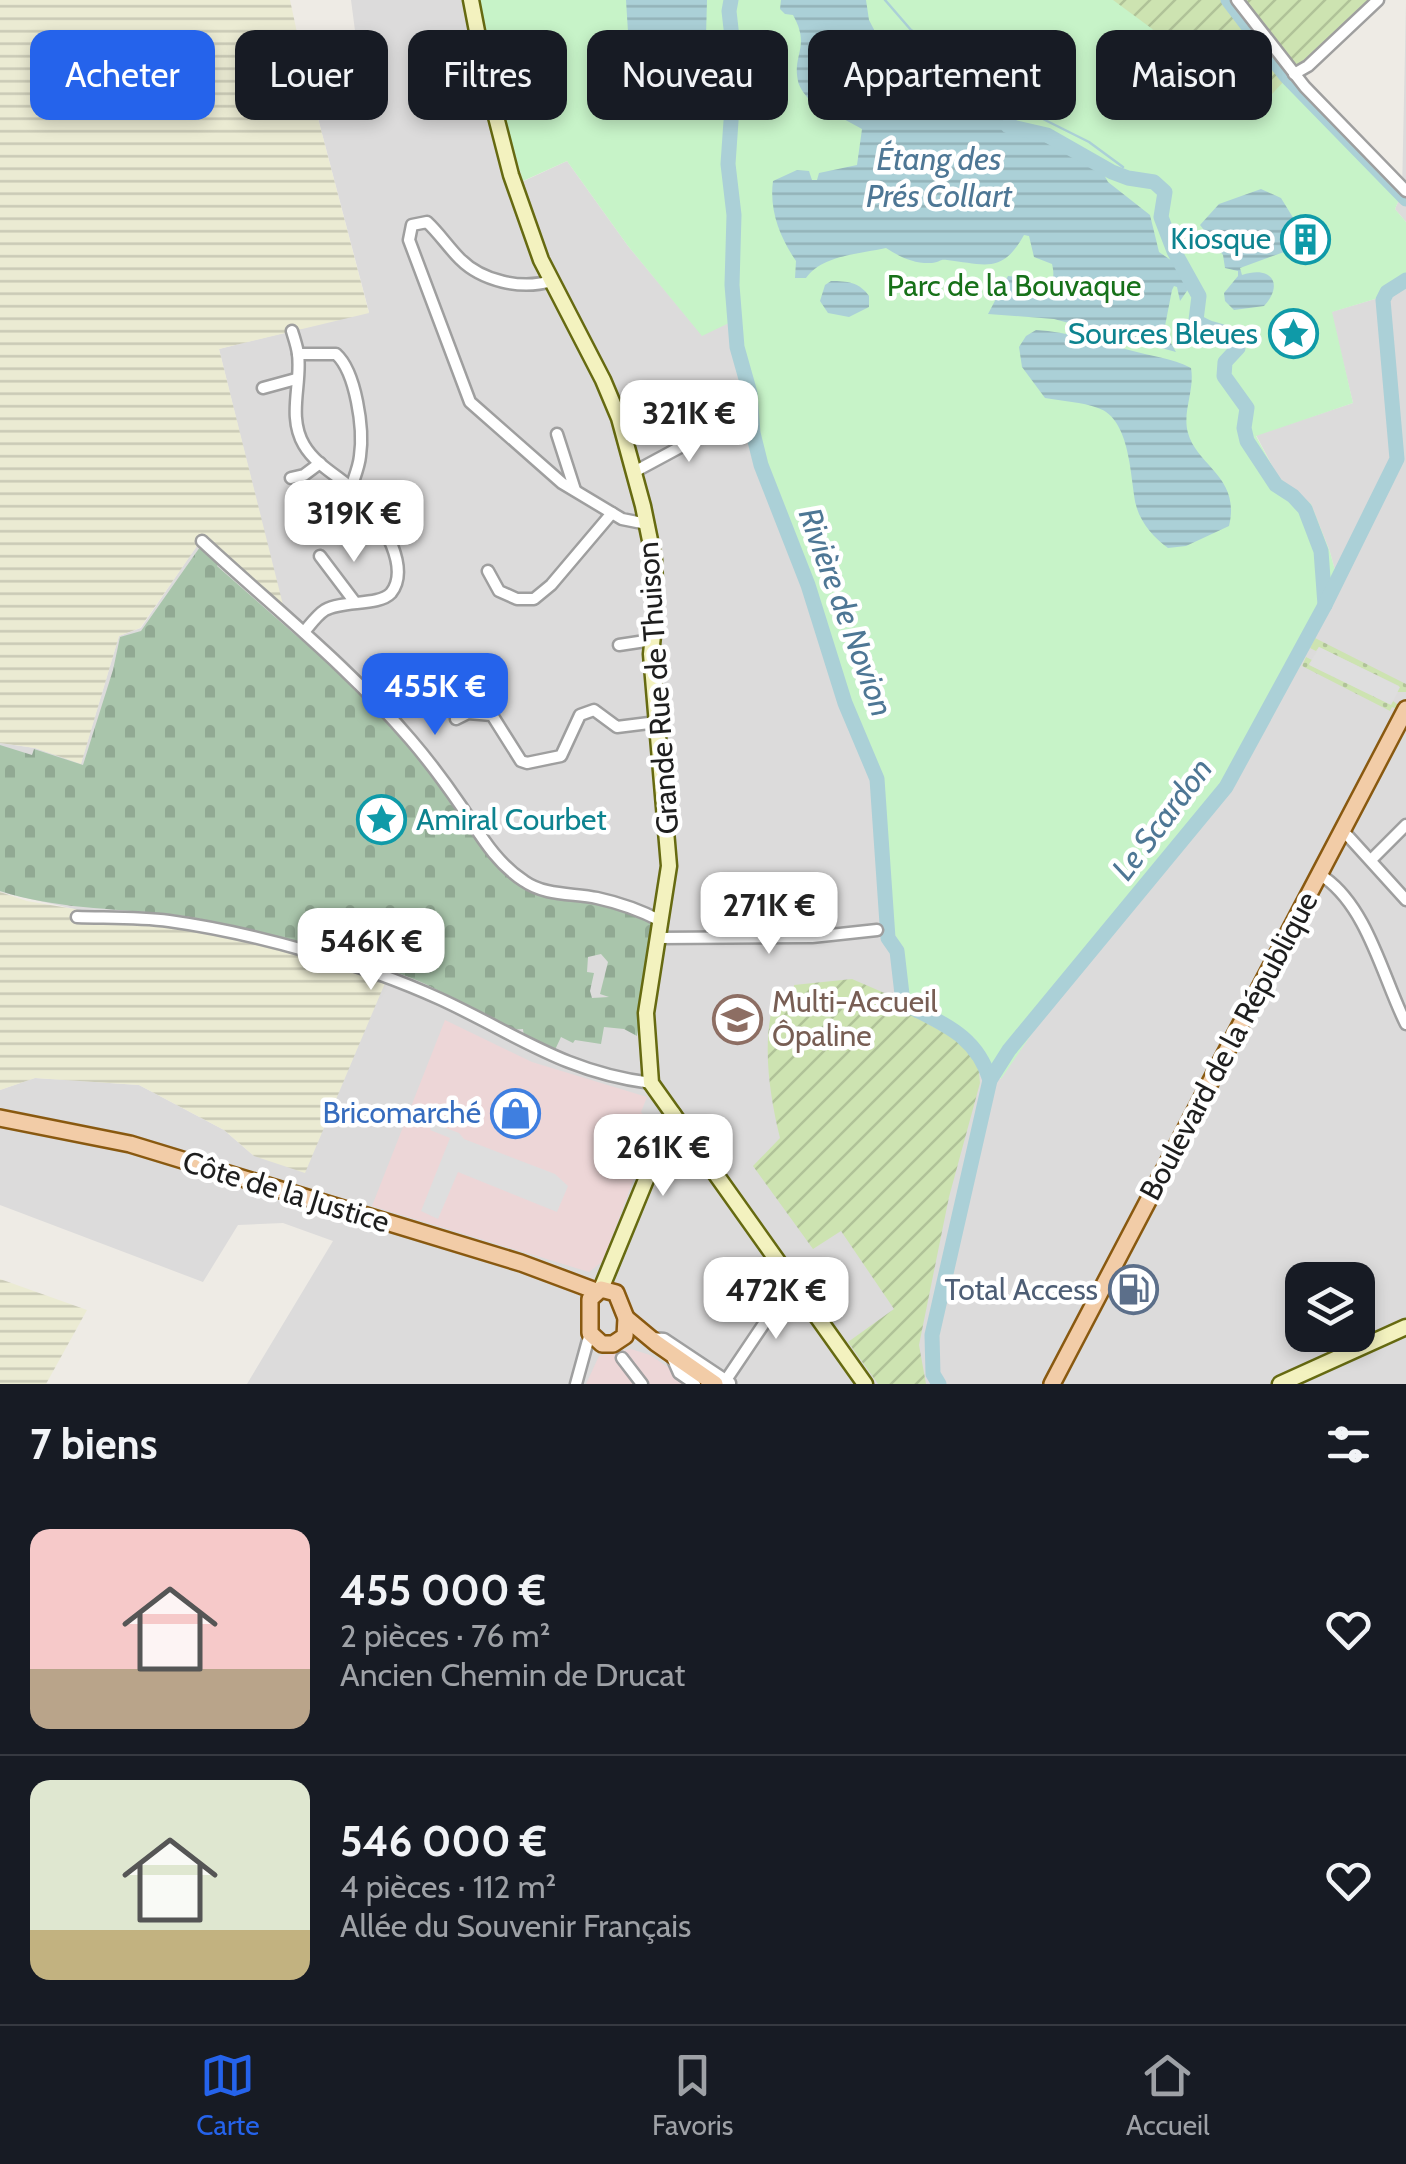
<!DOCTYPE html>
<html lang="fr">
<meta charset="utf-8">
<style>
body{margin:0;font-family:Cabin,sans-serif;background:#242831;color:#f1f3f6;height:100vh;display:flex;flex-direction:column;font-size:38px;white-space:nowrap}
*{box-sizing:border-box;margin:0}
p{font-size:32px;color:#9ea1a6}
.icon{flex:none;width:55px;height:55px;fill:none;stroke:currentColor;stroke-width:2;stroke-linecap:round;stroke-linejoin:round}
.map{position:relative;height:1384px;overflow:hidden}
.side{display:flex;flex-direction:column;background:#171b24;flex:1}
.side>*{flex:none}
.hud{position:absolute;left:30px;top:30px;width:1348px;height:90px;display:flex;gap:20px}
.buttons{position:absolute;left:1285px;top:1262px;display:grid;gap:20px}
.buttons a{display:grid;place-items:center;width:90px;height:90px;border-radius:20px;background:#171b24;box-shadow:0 5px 15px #0003;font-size:50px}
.price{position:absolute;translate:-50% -85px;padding:0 22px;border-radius:20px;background:#fff;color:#222;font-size:32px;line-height:65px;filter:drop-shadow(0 2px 5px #0008)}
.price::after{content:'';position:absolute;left:50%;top:60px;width:30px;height:22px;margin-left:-15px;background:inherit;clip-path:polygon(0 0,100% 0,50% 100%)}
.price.active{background:#2563eb;color:#fff}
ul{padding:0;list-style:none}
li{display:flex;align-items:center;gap:30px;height:250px;padding:0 30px}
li+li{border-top:2px solid #363941}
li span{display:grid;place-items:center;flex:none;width:280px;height:200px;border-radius:20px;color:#555}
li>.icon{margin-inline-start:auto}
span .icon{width:120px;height:120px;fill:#fffc;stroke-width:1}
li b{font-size:42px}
h2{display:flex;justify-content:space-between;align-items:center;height:120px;padding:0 30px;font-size:42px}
.pill{padding:0 35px;border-radius:20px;background:#171b24;box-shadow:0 5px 15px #0003;font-size:35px;line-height:90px}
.pill.active{background:#2563eb;color:#fff}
.menu{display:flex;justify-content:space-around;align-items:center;height:140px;border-top:2px solid #363941;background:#171b24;font-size:28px;color:#9ea1a6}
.menu a{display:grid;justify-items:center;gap:5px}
.menu .active{color:#2563eb}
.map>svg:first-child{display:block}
</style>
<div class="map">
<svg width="1406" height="1384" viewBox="0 0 1406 1384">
<defs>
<pattern id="farmland-rules" width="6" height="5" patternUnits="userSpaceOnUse" patternTransform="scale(2.5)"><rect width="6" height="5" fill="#ebebd3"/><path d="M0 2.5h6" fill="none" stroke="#c9c9b5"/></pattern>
<pattern id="grass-dots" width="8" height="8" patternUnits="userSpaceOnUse" patternTransform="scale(2.5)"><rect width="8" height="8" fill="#cde3b1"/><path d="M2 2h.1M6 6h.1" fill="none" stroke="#b0c298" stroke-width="1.8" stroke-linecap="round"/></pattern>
<pattern id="cemetery-stones" width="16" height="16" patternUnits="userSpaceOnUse" patternTransform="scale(2.5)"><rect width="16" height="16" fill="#a9c5ab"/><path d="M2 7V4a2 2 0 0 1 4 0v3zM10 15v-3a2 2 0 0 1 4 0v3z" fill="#91a993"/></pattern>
<pattern id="garden-furrows" width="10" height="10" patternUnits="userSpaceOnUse" patternTransform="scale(2.5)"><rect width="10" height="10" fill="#cde3b1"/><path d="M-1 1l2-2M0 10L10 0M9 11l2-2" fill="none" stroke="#b0c298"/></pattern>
<pattern id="water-rules" width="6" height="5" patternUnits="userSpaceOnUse" patternTransform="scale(2.5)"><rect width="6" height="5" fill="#abd0d7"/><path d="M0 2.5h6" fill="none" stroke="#93b2b8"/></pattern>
</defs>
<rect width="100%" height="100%" fill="#eeebe5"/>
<!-- residential -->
<g fill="#dcdbdb" fill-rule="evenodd">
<path d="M351,0H476L524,181L567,161L628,246L702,335L728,322L748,394L751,432L758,465L805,586L843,704L872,780L885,934L896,935L902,950L905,995L974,1038L1000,1079L1037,1026L1228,793L1340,589L1330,552L1311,505L1278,477L1256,435L1353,403L1331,312L1375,299L1406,277V1384H247L333,1241L283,1223L238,1225L203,1282L0,1205V1090L35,1078L139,1085L224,1130L254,1156L385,983L269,938L92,913L0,892V743L35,748L81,763L119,636L141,628L202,538L283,608L219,349L369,312L304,65L357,46ZM1302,1280H1358V1335H1302Z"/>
<polygon points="1406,3 1406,222 1395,209 1402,193"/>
</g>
<!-- commercial -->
<g fill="#edd6d7">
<polygon points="445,1020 532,1062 647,1097 641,1112 650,1122 651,1146 637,1170 603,1261 589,1272 372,1206"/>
<polygon points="631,1349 650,1355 693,1384 586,1384 599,1356"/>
</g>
<!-- education -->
<polygon fill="#fbfae1" points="735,1000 739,1002 739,1013 734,1013 734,1016 755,1014 757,1035 724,1034 724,1022 719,1022 719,1003"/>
<!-- farmland -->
<g fill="url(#farmland-rules)">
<polygon points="0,0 290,0 304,65 369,313 219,349 284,609 202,539 140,628 119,636 81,764 35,748 0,743"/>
<polygon points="0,892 27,901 267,942 385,983 305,1173 254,1156 224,1130 139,1085 35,1078 0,1090"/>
<polygon points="0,1279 87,1310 46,1384 0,1384"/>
</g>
<!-- grass -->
<g fill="url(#grass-dots)">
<polygon points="1315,638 1406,684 1406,692 1397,692 1399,686 1319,647 1316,651 1310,648"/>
<polygon points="1306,657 1312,660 1309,664 1391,704 1393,701 1397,704 1397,709 1392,707 1390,711 1302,666"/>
</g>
<!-- cemetery -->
<path fill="url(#cemetery-stones)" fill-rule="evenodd" d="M200,547L219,563L217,566L299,638L317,649C349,681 384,712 415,745C455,790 473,857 527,888C546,899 565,897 586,900C610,904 630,910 651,921L654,930L637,1036L624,1029L604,1027L601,1044L575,1040L573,1043L561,1037L554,1052L524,1037L523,1029L509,1030C462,1005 416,971 362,965C298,946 234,921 168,914C110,908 56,909 0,891V745L32,755L34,749L83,765L113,670L120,637L141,631ZM601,954L608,962L600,994L609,997L592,998L590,991L594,973L587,972L588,957Z"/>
<!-- park -->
<polygon fill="#c7f3c8" points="476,0 1373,0 1296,79 1402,193 1395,209 1406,222 1406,277 1375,299 1332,312 1353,403 1256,436 1278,477 1311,504 1330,552 1340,589 1228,793 1037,1026 1001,1079 974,1038 905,995 902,950 896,936 885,935 872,780 843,704 805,586 758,465 751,432 748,394 729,323 702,336 628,246 567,161 523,181 481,35"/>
<!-- garden -->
<g fill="url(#garden-furrows)">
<polygon points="1113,0 1369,0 1297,67 1249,119 1151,28"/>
<path d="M852,979L896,998L912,1015L959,1041L978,1063L980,1083L949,1197L919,1345L926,1384H878L848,1342L894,1309L841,1231L813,1249L753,1166L780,1138C770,1097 762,1047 773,1005L795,999L794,985Z"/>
</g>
<!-- parking -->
<g fill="#dedede">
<polygon points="1319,647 1400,687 1391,705 1309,665"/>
<polygon points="433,1123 459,1133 464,1139 555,1174 568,1186 557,1212 458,1172 438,1219 421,1211 450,1138 430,1130"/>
</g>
<!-- water -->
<g fill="url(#water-rules)">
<polygon points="626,0 707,0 705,73 636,73 630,64"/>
<path d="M781,0H866L869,20L881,43L935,71L952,74L972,90L989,112L1103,173L1108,182L1150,215L1159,252L1178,265L1189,288L1180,301L1177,287L1174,286L1172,290L1164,331L1176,352L1054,319L988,314L1008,276L1018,277L1040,298C1051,287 1056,280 1052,264L1034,257L1029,236L1024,235C1002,275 984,264 947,260C938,259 942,262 932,263C914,264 900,257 886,248C860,254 822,255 806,278H795L796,261C780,238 769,210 773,181L797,170L809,171L812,180H817L819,173L857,165L862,129L829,111L831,104L812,103C807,97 799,88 798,81C792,54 811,47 793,15L785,14L780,9Z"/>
<path d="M1261,189L1281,198L1300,229L1295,248L1240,268L1242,275C1270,265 1285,283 1264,306L1234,310L1225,301L1224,293L1238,276V271L1225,268L1223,255L1200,225L1219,204Z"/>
<path d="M831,281C847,281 859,282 869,296V307L849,317L828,313L820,301L825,285Z"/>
<path d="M1036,330C1068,332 1098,342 1129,350C1150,356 1172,358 1191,368C1195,390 1182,412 1188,433C1197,466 1241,477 1229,526L1186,546L1168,548C1154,538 1140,522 1136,505C1130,478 1131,419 1098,408C1082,402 1062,401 1045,398L1022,367L1019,347L1026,336Z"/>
</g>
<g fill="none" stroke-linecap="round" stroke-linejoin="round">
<!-- stream -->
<g stroke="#abd0d7" stroke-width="2.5">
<polyline points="885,0 911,30 976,66 1017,106 1089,142 1123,167"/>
<polyline points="1126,175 1128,178"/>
</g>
<!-- river -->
<g stroke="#abd0d7" stroke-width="15">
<path d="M731,0L729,11L735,64L728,164L734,215L732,285L737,347L750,393L753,433L761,465L808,585L845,703L877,779L888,938L897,951L903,1003C942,1024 976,1034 990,1080"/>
<polyline points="1228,0 1286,76 1406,199"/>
<path d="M1008,126L1047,135L1112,172L1128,178L1154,182L1165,192L1161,217L1174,251L1199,296L1196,320C1209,334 1231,326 1238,348L1225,362L1224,376L1247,408L1244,428L1247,441L1276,485L1293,496L1305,509L1321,551L1325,605"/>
<polyline points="939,1384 933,1374 932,1335 990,1080 1009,1050 1226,787 1325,605 1397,459 1383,300 1387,292 1406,280"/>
</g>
<defs>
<g id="street">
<polyline points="1237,0 1305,87 1406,191"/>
<polyline points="1294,74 1308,66 1378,0"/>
<path d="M551,281C521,290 482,281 460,259C448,247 439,233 427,222L412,225L409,240L470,402L562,483L622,519L647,524"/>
<path d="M292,331C294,338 297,346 298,354C302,384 287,416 304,445C318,469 348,480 366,502C382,522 411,568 391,593C379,606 343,600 325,610C317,615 310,625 304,632"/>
<path d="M298,354H336C356,372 364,429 360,456C359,467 354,478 351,488"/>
<polyline points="263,388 296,379"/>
<polyline points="557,434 575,490"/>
<polyline points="634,472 725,423"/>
<polyline points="291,478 304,475 320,463"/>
<path d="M202,541C273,607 348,666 411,740C429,761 446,784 461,806C480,834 495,862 524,881C545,896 573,893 597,898C620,903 640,910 661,921"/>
<polyline points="320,556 354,601"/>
<polyline points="488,571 499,591 517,599 534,599 551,585 612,513"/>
<polyline points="619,645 652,640"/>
<polyline points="456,719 468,713 492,715 521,761 527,763 561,756 580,715 594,710 617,727 657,722"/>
<polyline points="1348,836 1406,900"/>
<polyline points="1372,859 1406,825"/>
<path d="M1325,878C1368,909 1383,978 1406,1024"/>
<path d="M77,917C107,918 139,917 169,921C255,933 361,963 440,999C516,1034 564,1072 651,1083"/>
<polyline points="658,938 812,937 877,930"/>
<polyline points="650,1338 664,1339 730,1383"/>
<polyline points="671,1355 679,1373 695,1384"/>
<polyline points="622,1358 642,1384"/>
<polyline points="726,1380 792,1282"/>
<polyline points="576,1384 590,1333"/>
</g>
<g id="secondary">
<polyline points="471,0 486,78 511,175 541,260 603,380 619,418 643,506 654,560 656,608 651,654 669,866 646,1013 651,1083 865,1384"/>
<polyline points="601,1289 673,1114"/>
<polyline points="1280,1384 1406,1327"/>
</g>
<g id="primary">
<polyline points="0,1118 130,1144 521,1263 596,1291"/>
<polygon points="601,1289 616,1293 626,1318 625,1336 613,1344 602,1344 590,1333 590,1299"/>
<polyline points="626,1318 656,1343 715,1384"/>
<polyline points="1052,1384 1406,709"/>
</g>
</defs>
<!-- street casing -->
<use href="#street" stroke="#9f9f9f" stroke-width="15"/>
<!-- secondary casing -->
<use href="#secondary" stroke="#666a11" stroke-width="19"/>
<!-- primary casing -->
<use href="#primary" stroke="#895910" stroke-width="20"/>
<!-- street -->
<use href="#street" stroke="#fff" stroke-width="10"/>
<!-- secondary -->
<use href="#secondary" stroke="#f3f2bf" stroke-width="14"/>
<!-- primary -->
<use href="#primary" stroke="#f2cca7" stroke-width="15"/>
</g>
<!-- icons -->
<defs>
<symbol id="building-ring" viewBox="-11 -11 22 22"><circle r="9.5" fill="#fff" stroke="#0f9aa8" stroke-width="1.5"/><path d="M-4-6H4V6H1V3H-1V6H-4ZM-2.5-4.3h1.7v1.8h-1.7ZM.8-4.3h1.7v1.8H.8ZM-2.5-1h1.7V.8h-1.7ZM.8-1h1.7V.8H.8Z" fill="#0f9aa8"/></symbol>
<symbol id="sight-ring" viewBox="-11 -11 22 22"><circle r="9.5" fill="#fff" stroke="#0f9aa8" stroke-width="1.5"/><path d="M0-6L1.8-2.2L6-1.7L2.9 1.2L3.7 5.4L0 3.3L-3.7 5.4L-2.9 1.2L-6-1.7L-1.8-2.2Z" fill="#0f9aa8"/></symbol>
<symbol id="school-ring" viewBox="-11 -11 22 22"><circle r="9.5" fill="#fff" stroke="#8d6e63" stroke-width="1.5"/><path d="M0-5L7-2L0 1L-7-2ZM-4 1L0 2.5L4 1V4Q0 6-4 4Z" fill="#8d6e63"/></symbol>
<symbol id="shop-ring" viewBox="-11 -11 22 22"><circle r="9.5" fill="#fff" stroke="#3f7fe0" stroke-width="1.5"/><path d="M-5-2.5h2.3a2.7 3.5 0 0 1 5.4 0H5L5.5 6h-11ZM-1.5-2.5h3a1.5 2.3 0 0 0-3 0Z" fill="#3f7fe0"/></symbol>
<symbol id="fuel-ring" viewBox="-11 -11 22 22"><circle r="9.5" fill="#fff" stroke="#5c6f8a" stroke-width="1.5"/><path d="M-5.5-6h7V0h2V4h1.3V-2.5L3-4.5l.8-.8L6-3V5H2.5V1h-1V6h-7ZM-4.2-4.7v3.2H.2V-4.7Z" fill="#5c6f8a"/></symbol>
</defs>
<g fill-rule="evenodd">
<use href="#building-ring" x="1278" y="212" width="55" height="55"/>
<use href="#sight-ring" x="1266" y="306" width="55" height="55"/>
<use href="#sight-ring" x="354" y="792" width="55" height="55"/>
<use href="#school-ring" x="710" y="992" width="55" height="55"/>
<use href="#shop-ring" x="488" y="1086" width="55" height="55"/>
<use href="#fuel-ring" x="1106" y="1262" width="55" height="55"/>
</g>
<g text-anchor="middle" stroke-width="9" stroke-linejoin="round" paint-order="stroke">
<!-- culture labels -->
<g font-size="30" fill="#0d838f" stroke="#fff" text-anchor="end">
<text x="1271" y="249">Kiosque</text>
<text x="1258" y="344">Sources Bleues</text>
<text x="416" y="830" text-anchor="start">Amiral Courbet</text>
</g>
<!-- park labels -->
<g font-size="30" fill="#177119" stroke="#fff">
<text x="1014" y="296">Parc de la Bouvaque</text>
</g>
<!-- street labels -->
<g font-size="30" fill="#1e1e1e" stroke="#fff">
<text transform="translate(658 688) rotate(-94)" y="10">Grande Rue de Thuison</text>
<text transform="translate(1229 1046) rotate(-62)" y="10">Boulevard de la République</text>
<text transform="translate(286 1192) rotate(17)" y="10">Côte de la Justice</text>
</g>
<!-- education labels -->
<g font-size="30" fill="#785e54" stroke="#fff" text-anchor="start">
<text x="772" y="1012">Multi-Accueil<tspan x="772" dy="34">Ôpaline</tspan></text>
</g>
<!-- shop labels -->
<g font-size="30" fill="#366cbe" stroke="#fff" text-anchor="end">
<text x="481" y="1123">Bricomarché</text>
</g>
<!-- service labels -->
<g font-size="30" fill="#4e5e75" stroke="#fff" text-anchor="end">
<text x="1098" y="1300">Total Access</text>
</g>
<!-- water labels -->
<g font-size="32" font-style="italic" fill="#4e7795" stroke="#fff">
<text x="939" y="170">Étang des<tspan x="939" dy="37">Prés Collart</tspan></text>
<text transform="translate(846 612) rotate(70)" y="11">Rivière de Novion</text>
<text transform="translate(1162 819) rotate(-53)" y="11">Le Scardon</text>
</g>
</g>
</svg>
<div class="buttons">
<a><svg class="icon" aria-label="layers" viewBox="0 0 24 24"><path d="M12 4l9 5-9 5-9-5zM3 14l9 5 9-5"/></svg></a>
</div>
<b class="price" style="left:689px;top:465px">321K €</b>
<b class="price" style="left:354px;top:565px">319K €</b>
<b class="price active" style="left:435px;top:738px">455K €</b>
<b class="price" style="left:769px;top:957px">271K €</b>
<b class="price" style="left:371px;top:993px">546K €</b>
<b class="price" style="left:663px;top:1199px">261K €</b>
<b class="price" style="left:776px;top:1342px">472K €</b>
<div class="hud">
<a class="pill active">Acheter</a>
<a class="pill">Louer</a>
<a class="pill">Filtres</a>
<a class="pill">Nouveau</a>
<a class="pill">Appartement</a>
<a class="pill">Maison</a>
</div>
</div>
<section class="side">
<h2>7 biens<svg class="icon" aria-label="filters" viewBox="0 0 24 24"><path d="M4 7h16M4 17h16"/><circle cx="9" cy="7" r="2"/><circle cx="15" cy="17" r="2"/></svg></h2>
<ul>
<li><span style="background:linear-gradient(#f6c9c9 70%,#b9a48a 0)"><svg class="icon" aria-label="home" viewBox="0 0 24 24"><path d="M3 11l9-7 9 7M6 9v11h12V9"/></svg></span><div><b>455 000 €</b><p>2 pièces · 76 m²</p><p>Ancien Chemin de Drucat</p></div><svg class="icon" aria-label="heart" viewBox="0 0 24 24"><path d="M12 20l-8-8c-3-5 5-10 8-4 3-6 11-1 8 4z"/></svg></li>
<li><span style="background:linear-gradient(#dfe7d0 75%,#c2b280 0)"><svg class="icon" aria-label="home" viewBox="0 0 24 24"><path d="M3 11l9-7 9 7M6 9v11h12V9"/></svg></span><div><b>546 000 €</b><p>4 pièces · 112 m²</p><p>Allée du Souvenir Français</p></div><svg class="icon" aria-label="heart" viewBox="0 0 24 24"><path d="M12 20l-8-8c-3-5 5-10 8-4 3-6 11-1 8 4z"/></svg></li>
</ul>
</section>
<nav class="menu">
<a class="active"><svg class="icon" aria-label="map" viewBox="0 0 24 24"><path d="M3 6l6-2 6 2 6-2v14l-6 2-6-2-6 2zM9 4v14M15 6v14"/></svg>Carte</a>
<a><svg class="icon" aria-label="saved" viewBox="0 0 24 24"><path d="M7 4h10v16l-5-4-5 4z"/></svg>Favoris</a>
<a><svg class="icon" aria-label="home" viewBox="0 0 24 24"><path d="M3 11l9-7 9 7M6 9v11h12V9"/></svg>Accueil</a>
</nav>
